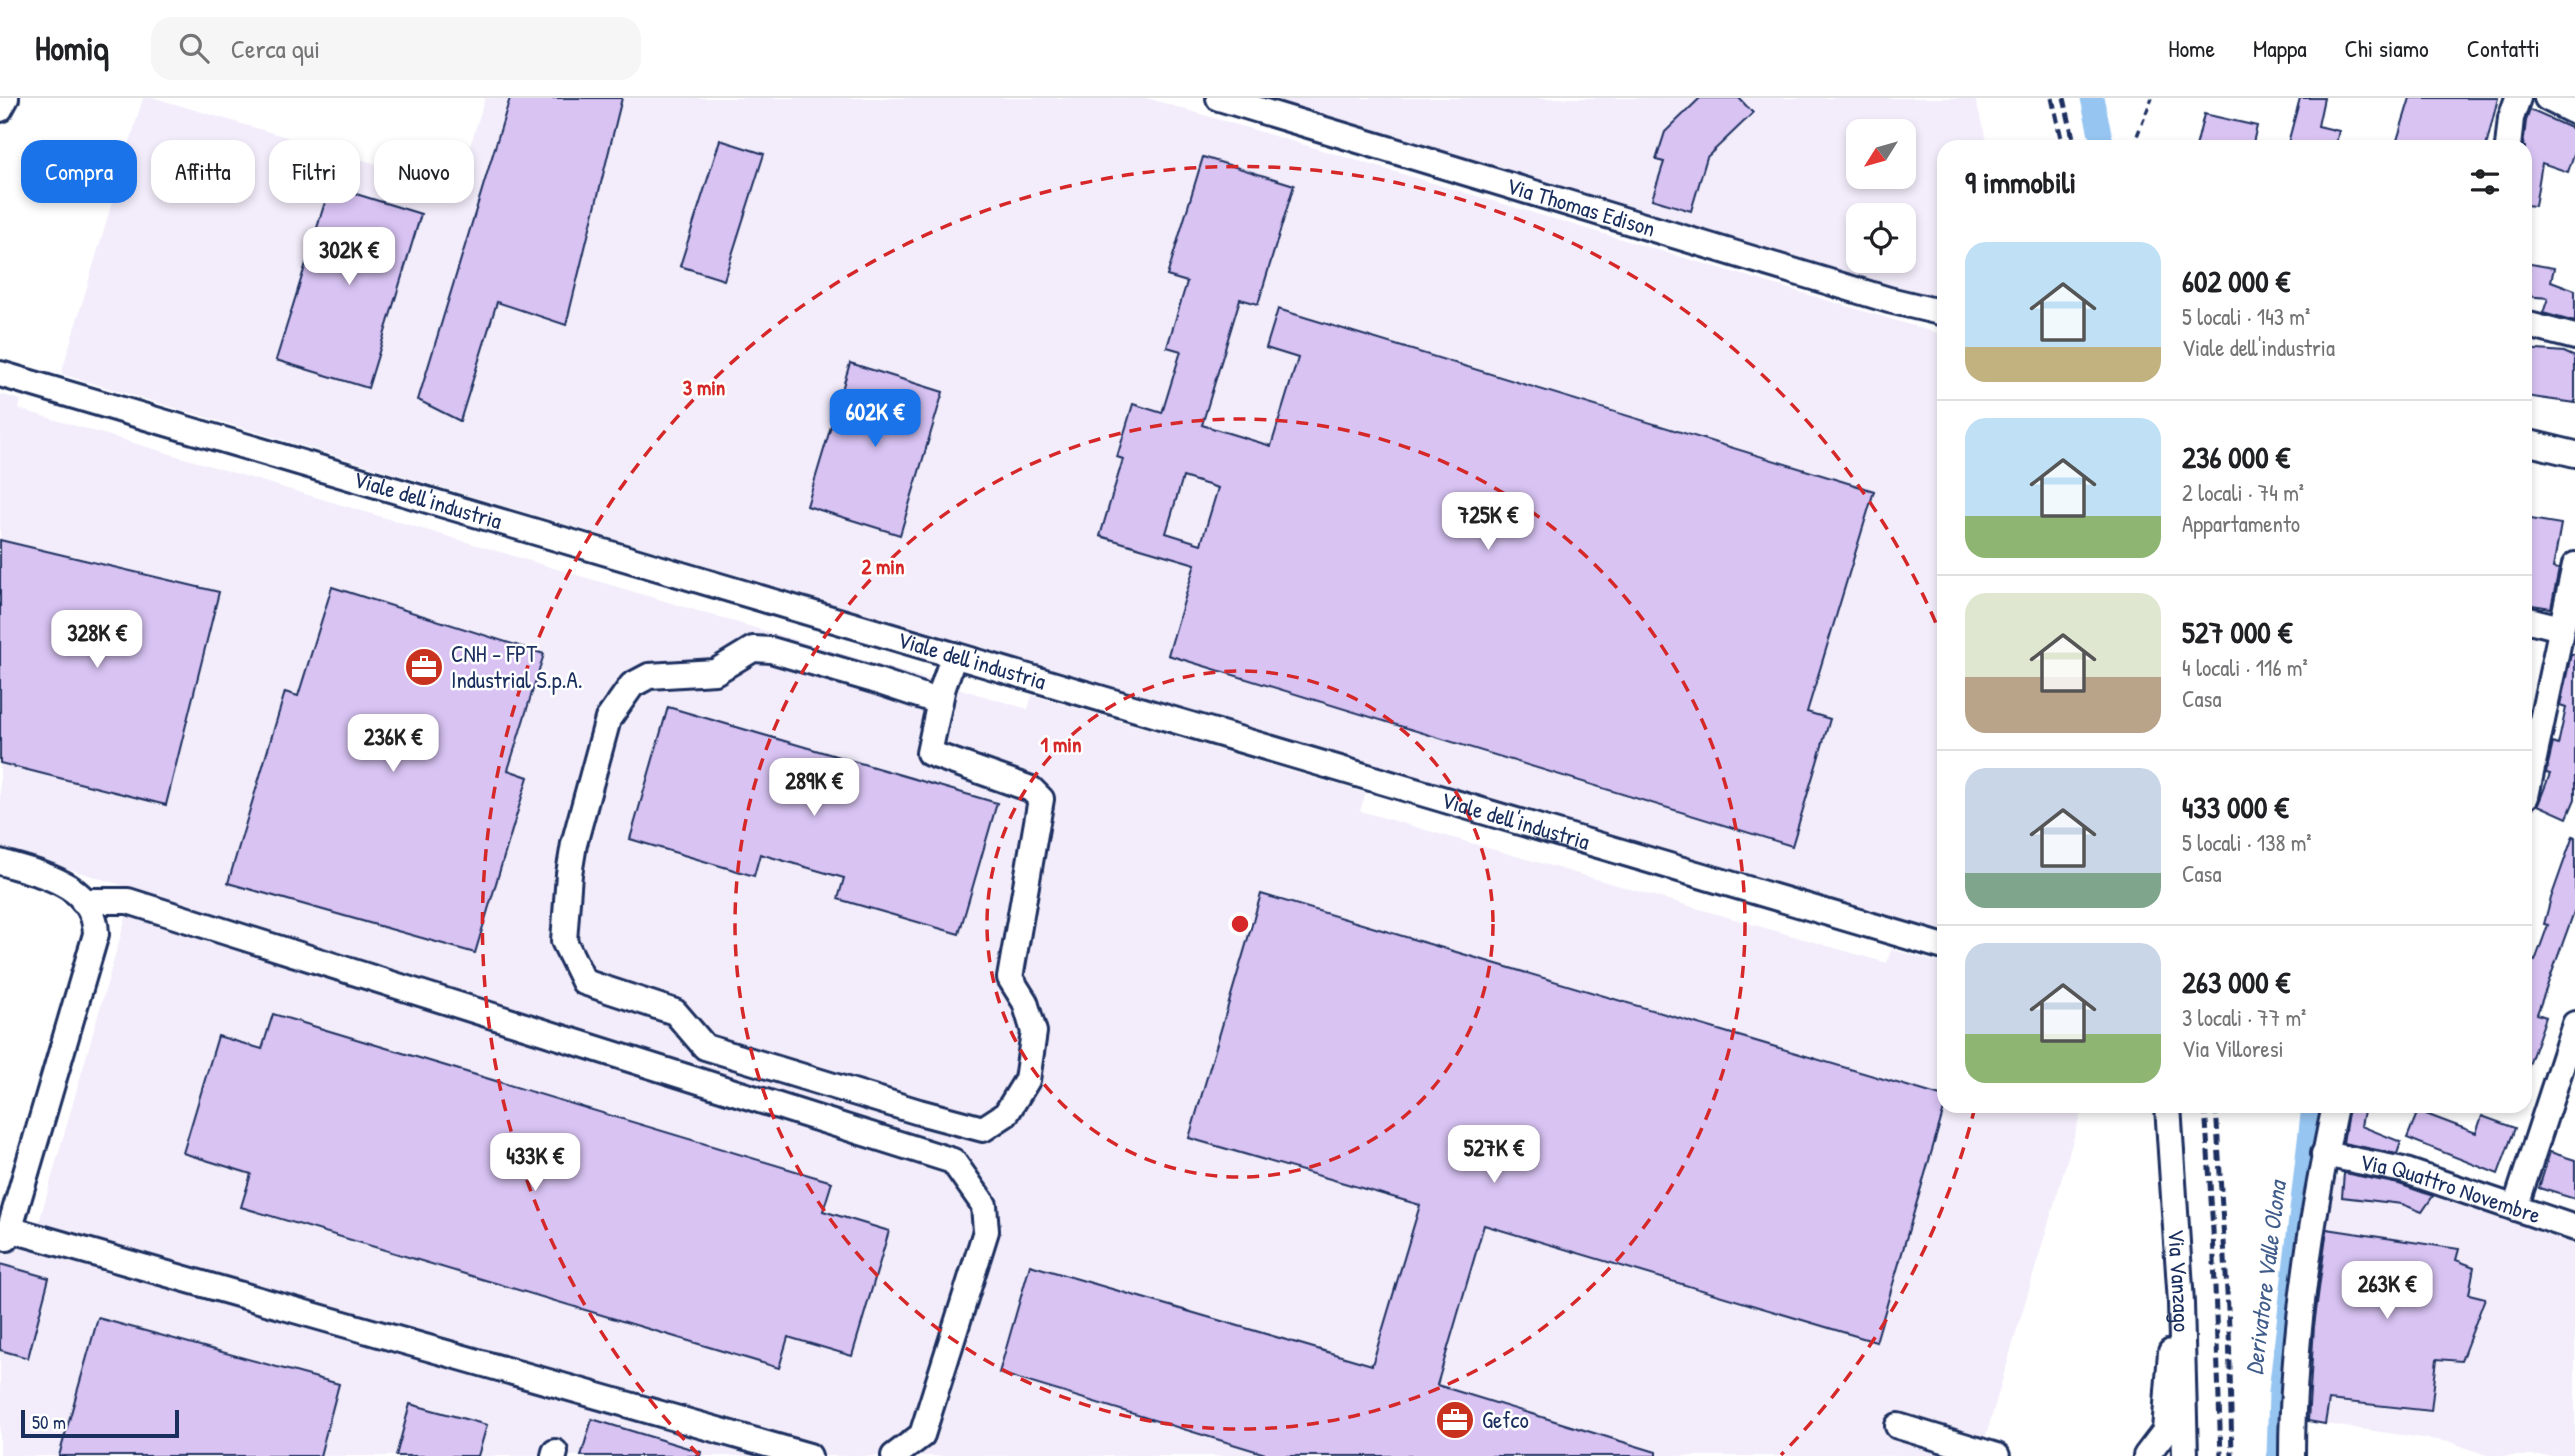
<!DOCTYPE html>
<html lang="it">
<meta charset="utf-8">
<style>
body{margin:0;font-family:"Patrick Hand",sans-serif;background:#f6f6f6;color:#202124;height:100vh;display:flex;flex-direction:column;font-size:26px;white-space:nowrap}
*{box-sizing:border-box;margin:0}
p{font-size:23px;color:#757577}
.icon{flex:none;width:38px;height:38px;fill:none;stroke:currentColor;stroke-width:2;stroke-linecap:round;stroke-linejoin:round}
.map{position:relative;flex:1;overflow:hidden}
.panel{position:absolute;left:1937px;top:42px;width:595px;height:973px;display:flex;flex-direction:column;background:#fff;border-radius:21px;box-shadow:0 4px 10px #0003}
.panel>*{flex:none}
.hud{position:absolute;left:21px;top:42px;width:665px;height:63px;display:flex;gap:14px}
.needle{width:46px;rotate:233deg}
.controls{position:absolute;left:1846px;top:21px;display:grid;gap:14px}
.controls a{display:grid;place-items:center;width:70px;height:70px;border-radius:14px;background:#fff;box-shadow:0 4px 10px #0003;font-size:35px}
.scale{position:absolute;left:21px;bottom:18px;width:158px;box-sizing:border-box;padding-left:7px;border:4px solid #1b2f5e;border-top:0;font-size:19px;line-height:24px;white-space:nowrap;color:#1b2f5e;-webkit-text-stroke:5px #fff;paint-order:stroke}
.price{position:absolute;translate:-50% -60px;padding:0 16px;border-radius:14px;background:#fff;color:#222;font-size:23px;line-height:46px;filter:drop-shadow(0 2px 4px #0008)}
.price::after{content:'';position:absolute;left:50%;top:42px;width:21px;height:16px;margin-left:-10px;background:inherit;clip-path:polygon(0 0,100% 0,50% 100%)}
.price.current{background:#1a73e8;color:#fff}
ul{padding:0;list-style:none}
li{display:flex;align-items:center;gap:21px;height:175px;padding:0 28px}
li+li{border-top:2px solid #e0e0e0}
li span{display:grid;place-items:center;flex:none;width:196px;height:140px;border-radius:21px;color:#555}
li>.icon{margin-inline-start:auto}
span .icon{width:84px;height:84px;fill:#fffc;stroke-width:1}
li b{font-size:30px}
h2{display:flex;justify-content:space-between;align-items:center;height:84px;padding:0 28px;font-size:30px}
.chip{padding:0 24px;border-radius:21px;background:#fff;box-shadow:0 4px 10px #0003;font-size:24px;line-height:63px}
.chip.current{background:#1a73e8;color:#fff}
header{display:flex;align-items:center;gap:42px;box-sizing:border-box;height:98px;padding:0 35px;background:#fff;border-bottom:2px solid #e0e0e0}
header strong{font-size:33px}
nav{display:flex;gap:38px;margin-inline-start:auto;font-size:24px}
.search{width:490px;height:63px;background:#f6f6f6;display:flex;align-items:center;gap:18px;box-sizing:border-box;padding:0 24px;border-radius:21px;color:#757577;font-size:26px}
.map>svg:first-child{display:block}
</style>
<header>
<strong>Homiq</strong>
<div class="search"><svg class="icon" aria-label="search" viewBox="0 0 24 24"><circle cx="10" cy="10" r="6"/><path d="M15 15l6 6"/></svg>Cerca qui</div>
<nav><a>Home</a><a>Mappa</a><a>Chi siamo</a><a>Contatti</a></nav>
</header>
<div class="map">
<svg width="2575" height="1358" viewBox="0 0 2575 1358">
<rect width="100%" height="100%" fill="#fff"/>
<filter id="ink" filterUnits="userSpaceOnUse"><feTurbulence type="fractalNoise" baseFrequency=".0143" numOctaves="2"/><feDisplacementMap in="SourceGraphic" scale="14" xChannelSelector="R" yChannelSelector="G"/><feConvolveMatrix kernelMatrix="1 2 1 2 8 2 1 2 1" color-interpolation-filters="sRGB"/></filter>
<g filter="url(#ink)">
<!-- built -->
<g fill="#f3edfb" fill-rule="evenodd">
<polygon points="143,0 155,0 457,90 485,0 1147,0 1944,237 1944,837 61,276"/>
<path d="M1249,0H1975L1989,49H1944V202L1941,206ZM1858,33H1904V79H1858ZM1858,117H1904V163H1858Z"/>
<polygon points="0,296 21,302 19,311 1028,611 1032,597 1366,695 1360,713 1887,865 1891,851 1944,866 1944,1008 2083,1008 1980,1358 0,1358 0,1145 31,1152 134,791 0,750"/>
<polygon points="2344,1079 2398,1081 2575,1144 2575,1358 2489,1358 2450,1344 2304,1323 2321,1130 2329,1080"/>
</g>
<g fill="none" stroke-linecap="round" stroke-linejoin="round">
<!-- canal -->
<g stroke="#96c5f1" stroke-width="23">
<polyline points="2092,0 2103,49"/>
<polyline points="2278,1358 2280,1294 2313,1008"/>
</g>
</g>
<!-- building -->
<g fill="#d8c3f3" stroke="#1b2f5e" stroke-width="2" fill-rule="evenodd">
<polygon points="510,0 622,0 566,227 497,204 460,323 418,302"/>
<polygon points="1700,0 1739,0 1753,15 1707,59 1691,113 1652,101 1664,64 1656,62 1665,34"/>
<polygon points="2300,0 2324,0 2318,28 2339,33 2335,49 2302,49 2288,45"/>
<polygon points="2410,0 2498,0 2486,49 2395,49"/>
<polygon points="2530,12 2575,32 2575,53 2568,74 2542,65 2535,108 2525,107 2525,49 2523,49 2526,23"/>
<polygon points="2204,16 2257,28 2252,49 2196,49"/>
<polygon points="720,42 764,56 724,182 680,168"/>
<path d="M1203,59L1294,87L1258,206L1240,201L1202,327L1271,348L1298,260L1266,250L1278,211L1874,393L1807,614L1830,621L1792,748L1168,557L1195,466L1100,438L1123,361L1117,359L1133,306L1162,315L1181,253L1167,249L1187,184L1167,178ZM1183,379L1218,390L1201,446L1166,435Z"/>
<polygon points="330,88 421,116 368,290 276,262"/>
<polygon points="2525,165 2554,170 2551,183 2575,192 2575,224 2543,215 2548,200 2525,198"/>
<polygon points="2525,251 2564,254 2575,259 2575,305 2525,298"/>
<polygon points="850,265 943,294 900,437 807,408"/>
<polygon points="2525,420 2561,426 2553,470 2559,471 2551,510 2525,506"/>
<polygon points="0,442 219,494 166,707 0,665"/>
<polygon points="332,489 544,556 508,672 528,679 475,855 228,785 285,594 298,598"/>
<polygon points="2571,556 2575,556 2575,701 2567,720 2538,707 2550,676 2546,675 2553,645 2558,647 2566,610 2560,608"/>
<polygon points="668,609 997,705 959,836 838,801 844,780 760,756 754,778 630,741"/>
<polygon points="2573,738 2575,739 2575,811 2537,916 2546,919 2528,970 2525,970 2525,859 2535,863 2548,827 2544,826 2551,800"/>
<polygon points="1261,796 1944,999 1944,1011 1876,1244 1484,1127 1437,1287 1656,1354 1656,1358 1272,1358 999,1275 1030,1167 1372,1267 1420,1107 1189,1040"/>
<polygon points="273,916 832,1084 823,1113 889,1133 852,1258 788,1239 779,1270 241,1109 251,1076 183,1055 218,938 262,951"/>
<polygon points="2349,1008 2365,1008 2361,1028 2401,1044 2397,1056 2343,1045"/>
<polygon points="2418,1013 2476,1035 2482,1018 2515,1030 2498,1076 2407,1040"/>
<polygon points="2550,1054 2575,1062 2575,1101 2539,1090"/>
<polygon points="2344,1075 2399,1086 2433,1098 2422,1114 2402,1106 2342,1099"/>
<polygon points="2327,1131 2459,1151 2456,1162 2474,1169 2469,1196 2485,1200 2461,1263 2437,1261 2431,1313 2329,1302 2325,1326 2308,1323 2314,1228"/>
<polygon points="0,1166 49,1180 28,1260 0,1252"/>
<polygon points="98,1220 339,1286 320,1358 59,1358"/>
<polygon points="410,1306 487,1327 478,1358 396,1358"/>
<polygon points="592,1321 701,1354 700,1358 581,1358"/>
</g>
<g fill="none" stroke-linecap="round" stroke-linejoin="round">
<defs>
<g id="minor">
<path id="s1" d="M1219,0L1889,202L1944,215"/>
<polyline points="2547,0 2575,14"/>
<polyline points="0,11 6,0"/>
<polyline points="2508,49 2511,20 2518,0"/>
<polyline points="2525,226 2575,239"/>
<path id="s2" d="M0,276L1944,849"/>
<polyline points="2525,344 2575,356"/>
<polyline points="2525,521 2561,530"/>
<polyline points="940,604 874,582 771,552 753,551 715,574 649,578 632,587 608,621 574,746 569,776 564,843 584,884 675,914 705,949 919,1014 983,1031 1006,1016 1027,982 1034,934 1025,904 1010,880 1041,701 1031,691 929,655 943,589 954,557"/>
<polyline points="2526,698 2575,467"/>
<path d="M0,764C39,776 95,785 96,836L7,1140"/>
<polyline points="83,803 128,803 953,1063 984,1107 986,1133 922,1337 894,1358"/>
<path id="s3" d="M2168,1008L2181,1205L2185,1358"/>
<path id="s4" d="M2324,1056L2403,1072L2575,1130"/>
<polyline points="2515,1110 2575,926"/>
<polyline points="9,1131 809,1358"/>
<polyline points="1898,1328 1997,1358"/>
<polyline points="554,1358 555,1354"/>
<polyline points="2146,1358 2165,1333 2171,1254"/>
<path d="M2292,1358C2292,1243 2311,1121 2335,1008"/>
</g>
</defs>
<!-- minor casing -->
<use href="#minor" stroke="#1b2f5e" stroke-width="30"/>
<!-- path -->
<polyline stroke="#1b2f5e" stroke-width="3.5" stroke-dasharray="7 5" stroke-linecap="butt" points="2140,49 2137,38 2152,0"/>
<!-- minor -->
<use href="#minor" stroke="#fff" stroke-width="24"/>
<!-- rail -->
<g stroke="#1b2f5e" stroke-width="5" stroke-dasharray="10 5" stroke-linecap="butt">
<polyline points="2052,0 2063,49"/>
<polyline points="2064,0 2075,49"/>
<polyline points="2205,1008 2213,1132 2221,1358"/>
<polyline points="2216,1008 2229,1228 2232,1358"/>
</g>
</g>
</g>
<!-- distance rings -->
<g fill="none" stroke="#d62828" stroke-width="3.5" stroke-dasharray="12 9">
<circle cx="1240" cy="826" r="253"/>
<circle cx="1240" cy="826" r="505"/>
<path d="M1975 1009A758 758 0 0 1 1781 1357M699 1357A758 758 0 1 1 1943 542"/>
</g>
<!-- icons -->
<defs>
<symbol id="office-disc" viewBox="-11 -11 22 22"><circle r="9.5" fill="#c8321e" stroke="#fff"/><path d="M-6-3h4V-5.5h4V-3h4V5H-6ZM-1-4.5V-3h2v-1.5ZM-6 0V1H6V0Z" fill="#fff"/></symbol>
</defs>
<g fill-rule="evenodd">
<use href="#office-disc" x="402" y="547" width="44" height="44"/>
<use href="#office-disc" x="1433" y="1300" width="44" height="44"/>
</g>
<g text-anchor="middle" stroke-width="5" stroke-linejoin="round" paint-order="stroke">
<!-- street labels -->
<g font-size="23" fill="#1b2f5e" stroke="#fff">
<text dy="8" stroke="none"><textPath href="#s1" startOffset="378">Via Thomas Edison</textPath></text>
<text dy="8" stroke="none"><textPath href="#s2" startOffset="446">Viale dell'industria</textPath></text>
<text dy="8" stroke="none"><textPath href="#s2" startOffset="1013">Viale dell'industria</textPath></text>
<text dy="8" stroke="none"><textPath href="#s2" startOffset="1580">Viale dell'industria</textPath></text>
<text dy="8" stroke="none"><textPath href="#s4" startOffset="131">Via Quattro Novembre</textPath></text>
<text dy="8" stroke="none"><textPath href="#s3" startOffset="175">Via Vanzago</textPath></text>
</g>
<!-- poi labels -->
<g font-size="23" fill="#1b2f5e" stroke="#fff" text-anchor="start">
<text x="451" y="564">CNH - FPT<tspan x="451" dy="26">Industrial S.p.A.</tspan></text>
<text x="1482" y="1330">Gefco</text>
</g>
<!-- water labels -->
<g font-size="24" font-style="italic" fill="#405c8a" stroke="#fff">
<text transform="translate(2266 1180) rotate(-83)" y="8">Derivatore Valle Olona</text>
</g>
</g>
<circle cx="1240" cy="826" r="10" fill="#d62828" stroke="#fff" stroke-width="3.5"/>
<g font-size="21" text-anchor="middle" font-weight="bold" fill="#d62828" stroke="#fff" stroke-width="5" stroke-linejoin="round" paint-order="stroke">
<text x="704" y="297">3 min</text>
<text x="883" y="476">2 min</text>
<text x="1061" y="654">1 min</text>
</g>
</svg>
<div class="controls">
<a><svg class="needle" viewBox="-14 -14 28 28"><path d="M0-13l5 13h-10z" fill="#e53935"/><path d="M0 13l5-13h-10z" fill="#757577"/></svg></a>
<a><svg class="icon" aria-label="locate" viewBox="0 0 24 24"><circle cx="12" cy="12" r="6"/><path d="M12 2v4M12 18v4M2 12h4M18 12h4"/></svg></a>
</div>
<div class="scale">50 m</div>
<b class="price" style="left:349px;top:189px">302K €</b>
<b class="price current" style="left:875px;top:351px">602K €</b>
<b class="price" style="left:1488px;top:454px">725K €</b>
<b class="price" style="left:97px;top:572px">328K €</b>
<b class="price" style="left:393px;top:676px">236K €</b>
<b class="price" style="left:814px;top:720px">289K €</b>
<b class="price" style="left:1494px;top:1087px">527K €</b>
<b class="price" style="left:535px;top:1095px">433K €</b>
<b class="price" style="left:2387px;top:1223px">263K €</b>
<div class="hud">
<a class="chip current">Compra</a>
<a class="chip">Affitta</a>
<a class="chip">Filtri</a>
<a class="chip">Nuovo</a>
</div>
<section class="panel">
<h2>9 immobili<svg class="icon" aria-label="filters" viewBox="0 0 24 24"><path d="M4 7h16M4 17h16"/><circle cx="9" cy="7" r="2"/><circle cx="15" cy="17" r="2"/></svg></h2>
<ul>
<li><span style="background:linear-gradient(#bfe0f5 75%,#c2b280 0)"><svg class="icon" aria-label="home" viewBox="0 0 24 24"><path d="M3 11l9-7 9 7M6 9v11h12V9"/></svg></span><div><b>602 000 €</b><p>5 locali · 143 m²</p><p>Viale dell'industria</p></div></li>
<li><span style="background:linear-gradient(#bfe0f5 70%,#8fb573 0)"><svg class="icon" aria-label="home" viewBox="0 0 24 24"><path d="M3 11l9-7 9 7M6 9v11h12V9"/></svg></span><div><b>236 000 €</b><p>2 locali · 74 m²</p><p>Appartamento</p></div></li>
<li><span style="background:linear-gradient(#dfe7d0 60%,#b9a48a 0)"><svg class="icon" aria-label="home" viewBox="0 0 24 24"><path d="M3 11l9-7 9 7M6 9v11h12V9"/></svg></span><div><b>527 000 €</b><p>4 locali · 116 m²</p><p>Casa</p></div></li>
<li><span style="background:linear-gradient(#c9d6e8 75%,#7fa58c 0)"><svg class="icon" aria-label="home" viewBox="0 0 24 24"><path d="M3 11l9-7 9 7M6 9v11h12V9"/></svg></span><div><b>433 000 €</b><p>5 locali · 138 m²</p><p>Casa</p></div></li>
<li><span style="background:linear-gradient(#c9d6e8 65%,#8fb573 0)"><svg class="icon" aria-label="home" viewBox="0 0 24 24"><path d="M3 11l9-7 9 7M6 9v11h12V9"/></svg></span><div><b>263 000 €</b><p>3 locali · 77 m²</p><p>Via Villoresi</p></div></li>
</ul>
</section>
</div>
